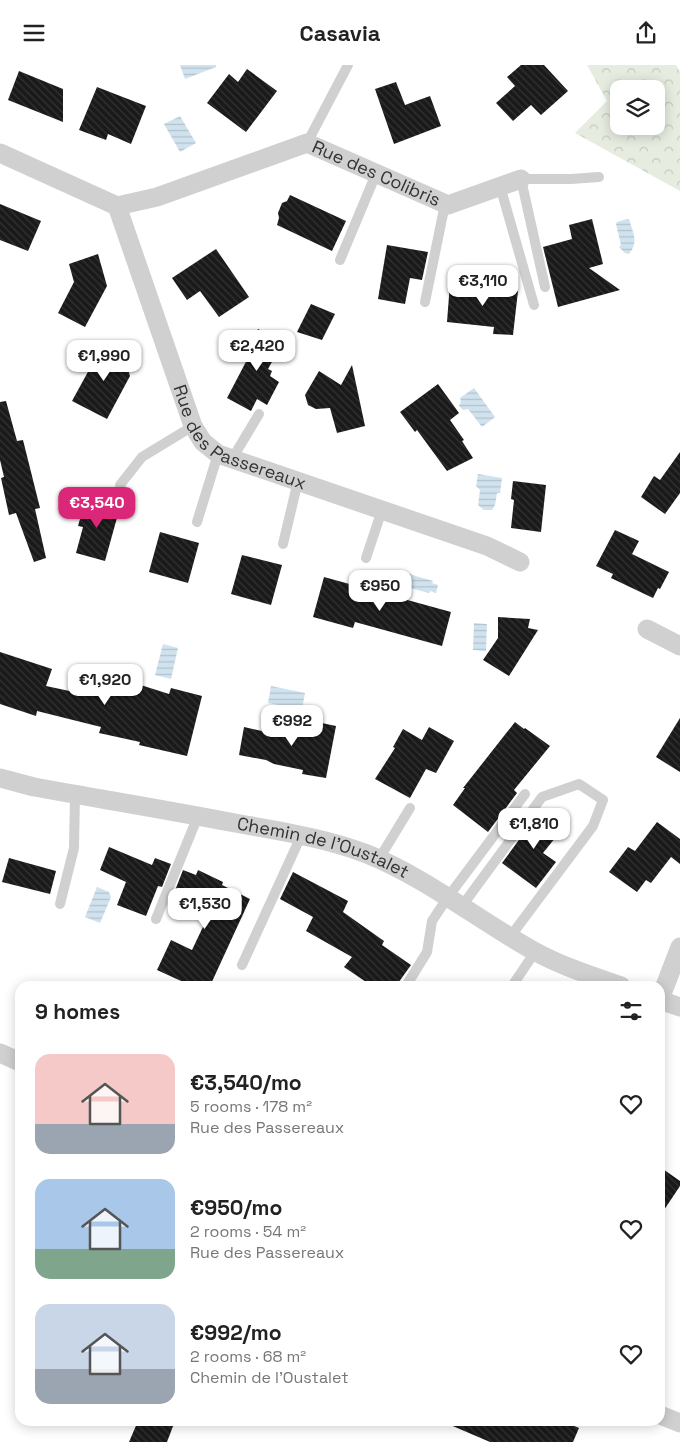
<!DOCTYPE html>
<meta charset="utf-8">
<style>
body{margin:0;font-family:"Space Grotesk",sans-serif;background:#f6f6f6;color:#222;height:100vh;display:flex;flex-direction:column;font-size:19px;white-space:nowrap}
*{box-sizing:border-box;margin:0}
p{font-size:16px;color:#767676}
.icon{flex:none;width:28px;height:28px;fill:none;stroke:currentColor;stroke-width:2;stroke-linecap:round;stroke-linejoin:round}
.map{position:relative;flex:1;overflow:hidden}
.panel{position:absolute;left:15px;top:916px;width:650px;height:445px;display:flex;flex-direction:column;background:#fff;border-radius:15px;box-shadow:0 2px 12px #0003}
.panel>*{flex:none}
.fabs{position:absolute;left:610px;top:15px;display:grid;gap:10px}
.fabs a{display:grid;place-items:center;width:55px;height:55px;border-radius:10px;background:#fff;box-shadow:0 2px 12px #0003;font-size:25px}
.price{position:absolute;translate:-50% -42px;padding:0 11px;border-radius:10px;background:#fff;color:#222;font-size:16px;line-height:32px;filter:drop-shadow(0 1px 2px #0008)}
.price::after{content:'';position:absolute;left:50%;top:30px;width:15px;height:11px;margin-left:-8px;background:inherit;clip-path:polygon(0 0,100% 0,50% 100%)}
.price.active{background:#db2777;color:#fff}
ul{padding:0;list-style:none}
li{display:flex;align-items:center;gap:15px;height:125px;padding:0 20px}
li span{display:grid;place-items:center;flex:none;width:140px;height:100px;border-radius:15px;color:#555}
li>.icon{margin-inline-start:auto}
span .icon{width:60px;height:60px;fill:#fffc;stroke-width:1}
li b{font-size:21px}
h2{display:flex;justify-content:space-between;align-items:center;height:60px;padding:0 20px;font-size:21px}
header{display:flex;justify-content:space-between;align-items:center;height:65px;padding:0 20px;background:#fff;font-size:22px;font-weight:700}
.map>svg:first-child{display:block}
</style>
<header><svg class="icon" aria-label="menu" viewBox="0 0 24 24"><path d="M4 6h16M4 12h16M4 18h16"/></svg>Casavia<svg class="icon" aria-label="share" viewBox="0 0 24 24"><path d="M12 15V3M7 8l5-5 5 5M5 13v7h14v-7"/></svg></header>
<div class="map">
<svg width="680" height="1377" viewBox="0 0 680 1377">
<defs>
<pattern id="forest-crowns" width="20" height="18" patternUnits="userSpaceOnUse" patternTransform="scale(1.25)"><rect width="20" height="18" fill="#e6ecdf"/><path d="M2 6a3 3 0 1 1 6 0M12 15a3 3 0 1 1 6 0" fill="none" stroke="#c6cbc0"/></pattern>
<pattern id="water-rules" width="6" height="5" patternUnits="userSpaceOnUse" patternTransform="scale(1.25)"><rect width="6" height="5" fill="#cfe2ee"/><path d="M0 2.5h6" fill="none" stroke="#b2c2cd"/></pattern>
<pattern id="building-back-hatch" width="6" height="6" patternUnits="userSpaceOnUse" patternTransform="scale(1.25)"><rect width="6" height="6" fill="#1a1a1a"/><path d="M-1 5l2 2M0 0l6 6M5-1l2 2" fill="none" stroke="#333"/></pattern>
</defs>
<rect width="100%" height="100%" fill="#fff"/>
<!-- forest -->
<path fill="url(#forest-crowns)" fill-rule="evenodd" d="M587,0H676L680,7V126L575,68L607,36ZM619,24H656V61H619Z"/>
<!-- water -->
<g fill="url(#water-rules)">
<polygon points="180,0 216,0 216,2 185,14"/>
<polygon points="180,51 196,78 180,87 164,59"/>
<path d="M627,154H629C633,168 639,177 629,189L625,188L619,182L621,180L616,159L617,157Z"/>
<polygon points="474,323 495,352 482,362 468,344 463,345 459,341 461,336 460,333"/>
<polygon points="478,409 502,413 500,428 497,428 495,440 492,445 484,445 478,440 480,425 476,421"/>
<polygon points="402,507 433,516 432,518 438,520 436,528 430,526 429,528 398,520"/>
<polygon points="474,558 487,559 486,586 473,585"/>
<polygon points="163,579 178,583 171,614 155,610"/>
<polygon points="271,621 305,628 302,644 268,638"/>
<polygon points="97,822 109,827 111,832 100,858 85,852"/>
</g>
<!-- building -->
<g fill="url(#building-back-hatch)">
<polygon points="521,0 544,0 568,26 541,50 531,40 513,56 496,38 515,21 507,12"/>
<polygon points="247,4 277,26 246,67 207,38 229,9 238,17"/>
<polygon points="19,6 63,24 63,57 8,35"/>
<polygon points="396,17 405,40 430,31 441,61 394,79 375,24"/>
<polygon points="97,22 146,41 131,79 108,69 106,75 79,65"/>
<polygon points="290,130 346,156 332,186 277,160 279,153 278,148 282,138 287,136"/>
<polygon points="0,139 41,156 28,186 0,175"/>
<polygon points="592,154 603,199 589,203 620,225 558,242 543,182 572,174 569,160"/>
<polygon points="387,180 428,187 422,215 410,213 405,239 378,234"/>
<polygon points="216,184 249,232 219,252 200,226 187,235 172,213"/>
<polygon points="98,189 107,221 85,262 58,248 74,217 69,199"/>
<polygon points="450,218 518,226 513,270 493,269 494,262 447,257"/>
<polygon points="311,239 335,249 322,275 297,267"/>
<polygon points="258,264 283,277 268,304 272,306 270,311 279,317 267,340 257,334 251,346 227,333 249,291 244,289"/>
<polygon points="121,280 130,311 107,354 72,336 95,294 93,288"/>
<polygon points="352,300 365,361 337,368 330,343 316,344 308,340 305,330 319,306 341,320"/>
<polygon points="438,319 459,348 450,355 464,375 462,376 473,393 447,406 417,365 415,367 400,347"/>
<polygon points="6,336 17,376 23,375 40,443 35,444 46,493 34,497 16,448 9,450 1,413 4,412 0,395 0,337"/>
<polygon points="680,387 680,428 665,449 641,432 654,411 660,415"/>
<polygon points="513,416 546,420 541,467 511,463 514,435 511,434"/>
<polygon points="86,433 120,442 105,496 76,488 83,462 78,461"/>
<polygon points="615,465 639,476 632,489 669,507 660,524 658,523 653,533 611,513 613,509 596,501"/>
<polygon points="160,467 199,478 188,518 149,507"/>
<polygon points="242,490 282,500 271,540 231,529"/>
<polygon points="324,512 451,547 442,581 355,557 353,563 313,552"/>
<polygon points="498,552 530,554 528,563 538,565 509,611 483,595 498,573"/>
<polygon points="0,587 52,604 46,621 93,631 96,615 126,623 128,616 169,629 171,623 202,631 187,691 139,680 140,677 99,668 101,662 37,646 36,651 0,639"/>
<polygon points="680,653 680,707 656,692"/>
<polygon points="312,656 336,661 326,713 302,709 303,705 274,699 266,695 239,690 244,662 271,668 273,659 310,667"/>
<polygon points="515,657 524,664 525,663 550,681 514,725 517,728 488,767 453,740 465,723 463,723"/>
<polygon points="429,662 454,676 436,708 426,704 410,733 375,714 395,683 393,682 403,664 422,675"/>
<polygon points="541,745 564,762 543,788 556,797 536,823 502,798"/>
<polygon points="657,757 680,774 680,799 671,792 651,818 646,815 637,827 609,807 628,782 635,786"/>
<polygon points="109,782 152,800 155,793 171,799 162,822 158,821 146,851 117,840 126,817 100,805"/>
<polygon points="9,793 56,806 50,829 2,817"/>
<polygon points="183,805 196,810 198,805 223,817 222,820 250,834 210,921 192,921 157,905 171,875 192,885 211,845 174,828"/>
<polygon points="293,807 348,836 343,847 384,876 382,880 411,900 396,921 372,921 344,902 352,892 306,866 313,852 280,834"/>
<polygon points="660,1102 680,1116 680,1121 660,1151"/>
<polygon points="138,1356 175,1356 167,1377 129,1377"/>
<polygon points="441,1356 563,1356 579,1363 573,1377 490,1377"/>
</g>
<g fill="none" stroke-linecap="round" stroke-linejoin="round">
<!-- lane -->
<g stroke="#d0d0d0" stroke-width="10">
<polyline points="307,78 348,0"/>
<polyline points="500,121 534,240"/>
<polyline points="340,195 376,109"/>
<polyline points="545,222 521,114 571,114 599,112"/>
<polyline points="425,237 445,139"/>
<polyline points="232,394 259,349"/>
<polyline points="120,420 142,392 193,361"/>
<polyline points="197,457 218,389"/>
<polyline points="283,479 298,416"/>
<polyline points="366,493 382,445"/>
<polyline points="379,794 410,743"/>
<polyline points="60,839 74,783 75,730"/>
<polyline points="462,841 542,732 579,719 603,735 593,761 510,872"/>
<polyline points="156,854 198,751"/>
<polyline points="242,900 301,771"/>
<polyline points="406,921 427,887 432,856 448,832 525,729"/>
<polyline points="512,921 535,887"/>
</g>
<!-- street -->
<g stroke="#d0d0d0" stroke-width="19">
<path id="s1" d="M0,88L117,141L193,361L203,377L218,389L487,481L520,497"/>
<path id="s2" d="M117,141L157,132L307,78L448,140L521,114"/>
<polyline points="647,564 680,581"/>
<path id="s3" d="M0,713L34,722C101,734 168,745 235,758C279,766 325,773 367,789C427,813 478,855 534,886C561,901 592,911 621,921"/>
<polyline points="660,934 680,882"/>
<polyline points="660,935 680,942"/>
<polyline points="0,988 20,997"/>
<polyline points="660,1350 680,1358"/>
</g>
</g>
<g text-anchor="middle" stroke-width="5" stroke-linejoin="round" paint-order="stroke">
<!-- street labels -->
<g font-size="18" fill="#333" stroke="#fff">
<text dy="6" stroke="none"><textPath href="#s2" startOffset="276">Rue des Colibris</textPath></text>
<text dy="6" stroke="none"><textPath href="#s1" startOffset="405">Rue des Passereaux</textPath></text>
<text dy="6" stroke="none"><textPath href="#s3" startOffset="331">Chemin de l'Oustalet</textPath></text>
</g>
</g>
</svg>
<div class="fabs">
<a><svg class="icon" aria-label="layers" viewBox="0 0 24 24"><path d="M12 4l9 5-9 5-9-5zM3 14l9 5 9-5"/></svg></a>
</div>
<b class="price" style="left:483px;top:242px">€3,110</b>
<b class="price" style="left:257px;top:307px">€2,420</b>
<b class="price" style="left:104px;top:317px">€1,990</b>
<b class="price active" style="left:97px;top:464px">€3,540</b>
<b class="price" style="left:380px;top:547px">€950</b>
<b class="price" style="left:105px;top:641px">€1,920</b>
<b class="price" style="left:292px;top:682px">€992</b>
<b class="price" style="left:534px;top:785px">€1,810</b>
<b class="price" style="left:205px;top:865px">€1,530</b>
<section class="panel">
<h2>9 homes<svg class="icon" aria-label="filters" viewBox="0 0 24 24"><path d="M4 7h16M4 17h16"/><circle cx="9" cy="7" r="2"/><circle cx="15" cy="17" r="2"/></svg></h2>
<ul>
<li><span style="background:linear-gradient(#f6c9c9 70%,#9aa5b1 0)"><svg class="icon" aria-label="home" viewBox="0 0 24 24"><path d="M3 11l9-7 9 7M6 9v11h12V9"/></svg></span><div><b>€3,540/mo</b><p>5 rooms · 178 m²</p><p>Rue des Passereaux</p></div><svg class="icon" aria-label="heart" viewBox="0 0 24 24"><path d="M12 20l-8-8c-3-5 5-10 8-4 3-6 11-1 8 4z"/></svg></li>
<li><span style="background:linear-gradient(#a9c7e8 70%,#7fa58c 0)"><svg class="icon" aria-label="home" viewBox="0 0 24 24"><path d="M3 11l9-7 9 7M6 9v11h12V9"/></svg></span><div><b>€950/mo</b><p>2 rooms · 54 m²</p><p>Rue des Passereaux</p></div><svg class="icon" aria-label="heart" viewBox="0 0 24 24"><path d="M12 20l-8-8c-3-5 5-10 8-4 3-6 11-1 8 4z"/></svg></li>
<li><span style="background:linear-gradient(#c9d6e8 65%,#9aa5b1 0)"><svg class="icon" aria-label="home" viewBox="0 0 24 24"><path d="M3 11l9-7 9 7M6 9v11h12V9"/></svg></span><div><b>€992/mo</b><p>2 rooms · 68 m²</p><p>Chemin de l'Oustalet</p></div><svg class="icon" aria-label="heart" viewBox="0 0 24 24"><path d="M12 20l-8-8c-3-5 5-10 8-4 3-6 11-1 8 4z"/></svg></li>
</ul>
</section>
</div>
